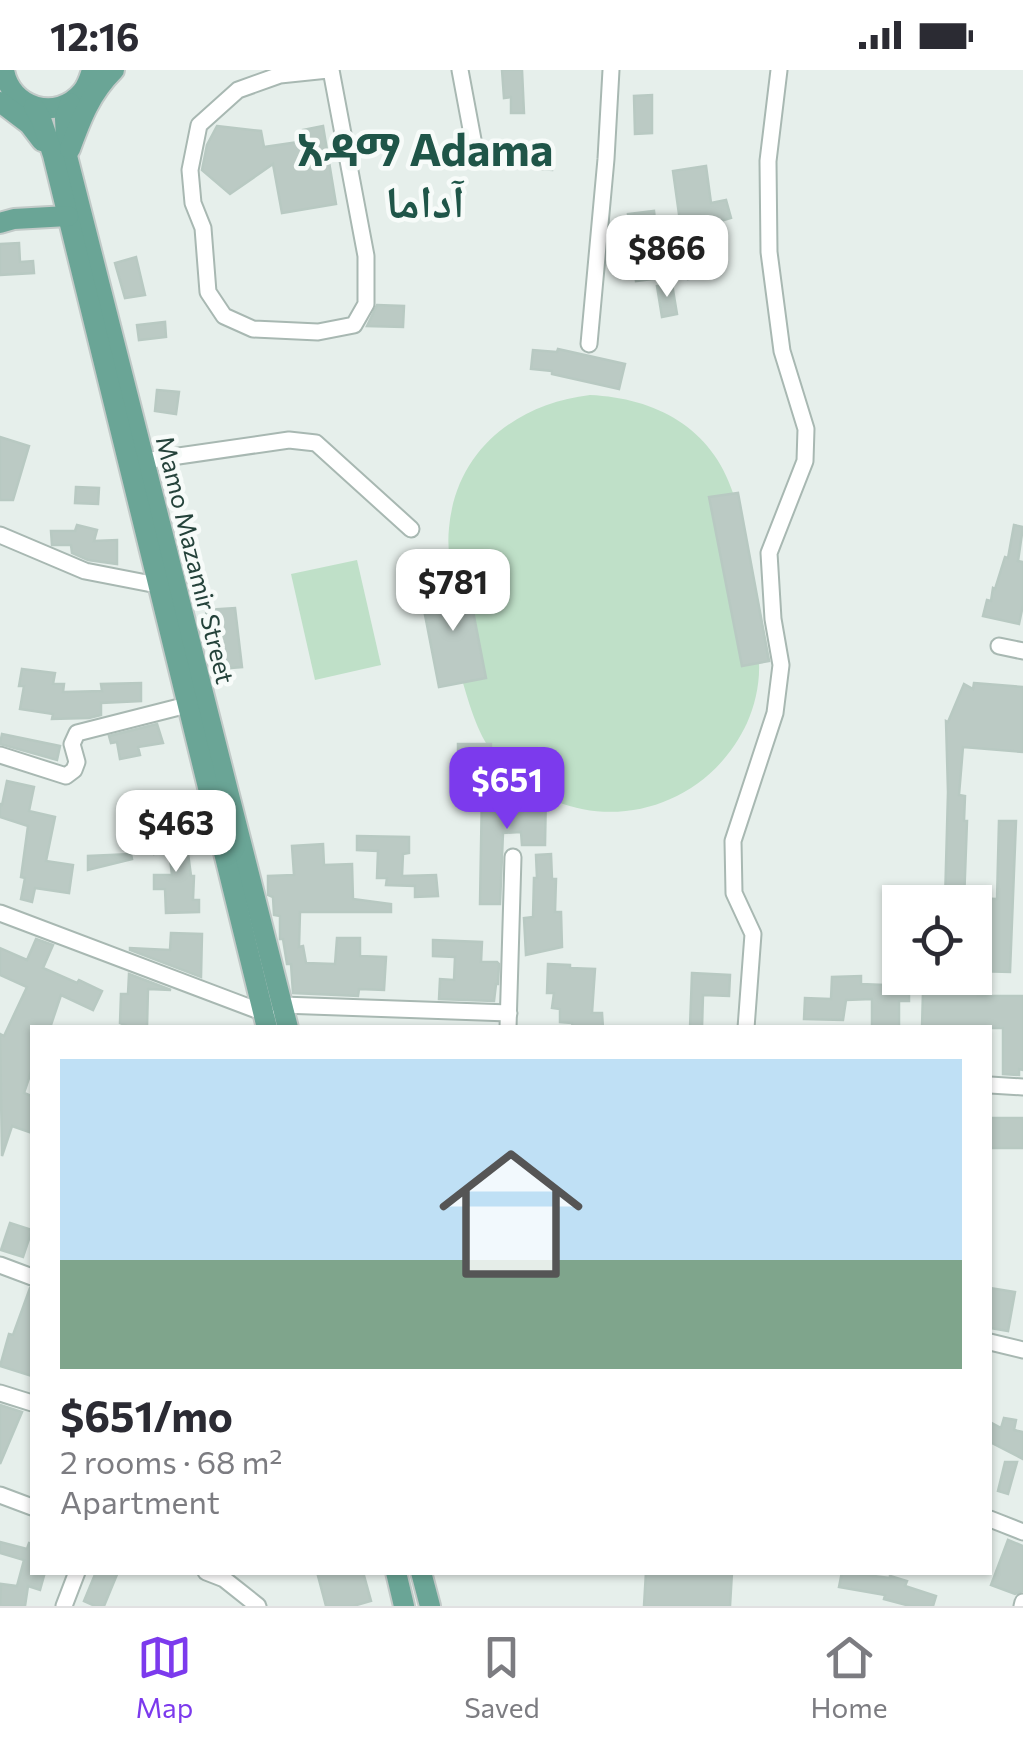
<!DOCTYPE html>
<meta charset="utf-8">
<style>
body{margin:0;font-family:Commissioner,"Noto Naskh Arabic","Noto Sans Ethiopic",sans-serif;background:#f7f7f7;color:#2b2b33;height:100vh;display:flex;flex-direction:column;font-size:38px;white-space:nowrap}
*{box-sizing:border-box;margin:0}
p{font-size:32px;color:#7c7c81}
.icon{flex:none;width:55px;height:55px;fill:none;stroke:currentColor;stroke-width:2;stroke-linecap:round;stroke-linejoin:round}
.map{position:relative;flex:1;overflow:hidden}
.drawer{position:absolute;left:30px;top:955px;width:962px;height:550px;display:flex;flex-direction:column;background:#fff;border-radius:0px;box-shadow:0 2px 8px #0004}
.drawer>*{flex:none}
.tools{position:absolute;left:882px;top:815px;display:grid;gap:20px}
.tools a{display:grid;place-items:center;width:110px;height:110px;border-radius:0px;background:#fff;box-shadow:0 2px 8px #0004;font-size:50px}
.price{position:absolute;translate:-50% -85px;padding:0 22px;border-radius:20px;background:#fff;color:#222;font-size:32px;line-height:65px;filter:drop-shadow(0 2px 5px #0008)}
.price::after{content:'';position:absolute;left:50%;top:60px;width:30px;height:22px;margin-left:-15px;background:inherit;clip-path:polygon(0 0,100% 0,50% 100%)}
.price.on{background:#7c3aed;color:#fff}
ul{padding:0;list-style:none}
li{display:grid;align-content:center;gap:20px;height:530px;padding:0 30px}
li+li{border-top:2px solid #e1e1e2}
li span{display:grid;place-items:center;height:310px;border-radius:0px;color:#555}
li>.icon{margin-inline-start:auto}
span .icon{width:180px;height:180px;fill:#fffc;stroke-width:1}
li b{font-size:42px}
.status{display:flex;justify-content:space-between;align-items:center;height:70px;padding:0 50px;background:#fff;direction:ltr}
.status svg{height:28px;fill:currentColor}
.tabs{display:flex;justify-content:space-around;align-items:center;height:140px;border-top:2px solid #e1e1e2;background:#fff;font-size:28px;color:#7c7c81}
.tabs a{display:grid;justify-items:center;gap:5px}
.tabs .on{color:#7c3aed}
.map>svg:first-child{display:block}
</style>
<div class="status"><b>12:16</b><svg viewBox="0 0 49 12"><path d="M0 12V9h3v3zM5 12V6h3v6zM10 12V3h3v9zM15 12V0h3v12zM26 1h20v11H26zM47 4h2v5h-2z"/></svg></div>
<div class="map">
<svg width="1023" height="1536" viewBox="0 0 1023 1536">
<rect width="100%" height="100%" fill="#e6efeb"/>
<!-- green -->
<g fill="#bfe0c8">
<path d="M590,325C656,328 712,358 733,423H738L770,591L759,593C760,613 755,635 747,653C702,750 577,773 503,695C480,672 472,643 463,613L439,617L420,519L453,513C450,494 447,477 449,458C456,380 516,334 590,325Z"/>
<polygon points="357,490 381,595 315,610 291,504"/>
</g>
<!-- building -->
<g fill="#bbcac4" stroke="#b8c9c2" stroke-width="2.5">
<polygon points="502,0 522,0 524,43 511,43 511,27 504,28"/>
<polygon points="652,25 652,63 635,64 634,26"/>
<polygon points="217,56 261,61 264,77 305,71 303,60 323,56 336,134 282,143 273,94 230,124 202,100 207,75"/>
<polygon points="539,75 553,76 552,100 538,99"/>
<polygon points="706,96 711,133 726,130 731,148 714,153 721,204 688,209 673,101"/>
<polygon points="654,141 661,208 636,211 628,144"/>
<polygon points="19,173 20,192 33,191 34,203 0,205 0,174"/>
<polygon points="136,187 145,225 125,228 115,193"/>
<polygon points="672,214 677,244 662,247 657,216"/>
<polygon points="377,235 404,236 403,257 367,256"/>
<polygon points="165,252 166,267 139,270 137,255"/>
<polygon points="558,279 625,294 619,319 552,304 552,301 531,299 533,280 557,282"/>
<polygon points="157,320 179,322 176,344 155,341"/>
<polygon points="0,367 29,376 13,430 0,430"/>
<polygon points="76,417 99,418 98,434 75,433"/>
<polygon points="738,423 769,591 742,596 709,427"/>
<polygon points="77,455 97,460 94,471 117,470 117,494 88,490 72,483 71,475 52,475 51,461 75,461"/>
<polygon points="1014,455 1023,457 1018,491 1023,492 1023,535 1019,554 983,546 987,530 991,531 993,518 995,519 1005,487 1008,488"/>
<polygon points="467,510 486,608 439,617 420,519"/>
<polygon points="235,538 242,597 219,599 216,573 209,574 206,540"/>
<polygon points="22,599 55,603 53,614 64,614 63,622 102,621 101,614 141,613 141,631 101,633 101,645 89,648 52,649 53,644 20,639 24,616 19,616"/>
<polygon points="974,613 1023,617 1023,682 963,677 959,725 965,726 964,751 967,751 964,832 945,832 948,722 946,651 948,652 964,614 973,619"/>
<polygon points="157,654 163,673 138,677 140,685 120,689 117,672 111,673 109,666"/>
<polygon points="2,664 60,676 57,690 0,674"/>
<rect x="458" y="674" width="33" height="16"/>
<polygon points="7,711 34,717 29,741 55,747 46,791 73,795 69,823 35,818 32,832 21,829 25,808 21,807 28,756 0,747 0,734 2,735"/>
<polygon points="482,720 546,721 545,775 522,775 521,762 503,763 500,834 480,834"/>
<polygon points="999,751 1016,751 1010,902 975,901 975,828 997,829"/>
<polygon points="161,762 163,770 193,767 194,774 187,776 191,806 194,806 193,830 199,830 199,842 166,843 165,819 154,819 154,805 172,805 169,780 154,784 150,765"/>
<polygon points="357,766 409,767 409,783 403,784 402,806 436,805 438,826 415,827 415,816 386,815 387,808 377,808 378,781 357,780"/>
<polygon points="323,774 324,795 352,794 353,829 391,834 391,842 300,842 299,877 303,876 306,893 335,894 337,868 360,868 360,886 386,887 384,920 359,919 358,926 293,923 291,894 287,894 283,869 280,869 280,846 274,845 273,827 268,825 268,806 294,805 292,776"/>
<polygon points="131,784 132,789 88,800 88,786"/>
<polygon points="551,784 552,809 556,809 555,842 561,842 562,877 526,885 524,848 533,847 534,808 537,808 536,785"/>
<polygon points="171,863 202,864 201,907 130,880 130,878 170,880"/>
<polygon points="36,869 53,875 43,898 77,913 79,910 102,921 93,940 61,925 50,958 32,958 32,999 24,1023 32,1026 32,1063 12,1056 2,1086 0,964 4,966 27,917 0,905 0,878 27,890"/>
<polygon points="433,870 482,872 481,892 497,892 499,894 498,914 496,914 494,931 439,929 440,909 454,910 455,887 433,886"/>
<polygon points="548,894 570,895 570,898 595,899 592,943 602,943 603,958 573,958 572,953 560,952 560,939 552,938 554,923 547,923"/>
<polygon points="692,903 730,905 729,926 703,925 702,958 690,958"/>
<polygon points="129,904 171,920 148,919 147,957 129,957 120,953 121,924 128,924"/>
<polygon points="861,906 861,914 909,916 909,931 899,931 899,958 872,958 872,929 846,930 843,950 804,949 805,928 831,929 832,907"/>
<polygon points="966,910 979,910 978,926 1023,926 1023,1000 1019,999 1019,1005 1003,1004 1003,958 922,958 923,921 965,923"/>
<rect x="990" y="1048" width="33" height="30"/>
<polygon points="10,1153 32,1160 23,1187 1,1180"/>
<polygon points="30,1218 32,1218 32,1306 0,1296 9,1264 13,1265"/>
<polygon points="990,1218 1015,1222 1008,1261 990,1258"/>
<polygon points="0,1335 22,1342 0,1394"/>
<polygon points="1004,1348 1016,1350 1014,1360 1023,1362 1023,1389 990,1372 990,1352 1001,1358"/>
<polygon points="1005,1392 1017,1392 1008,1424 998,1421"/>
<polygon points="1008,1470 1023,1476 1023,1521 1015,1524 991,1515"/>
<polygon points="0,1472 27,1479 29,1473 32,1474 32,1502 45,1502 40,1520 28,1516 25,1536 0,1536 1,1514 17,1516 24,1490 0,1483"/>
<polygon points="96,1502 118,1502 104,1536 95,1536 84,1531"/>
<polygon points="317,1502 363,1502 371,1531 353,1536 326,1536"/>
<polygon points="646,1502 732,1502 730,1536 644,1536"/>
<polygon points="842,1502 890,1508 890,1506 907,1511 905,1516 936,1526 933,1536 910,1536 884,1529 885,1525 839,1517"/>
</g>
<g fill="none" stroke-linecap="round" stroke-linejoin="round">
<defs>
<g id="minor">
<polyline points="328,0 280,5 238,20 199,55 190,100 193,133 203,158 208,222 224,246 253,259 318,262 354,255 366,234 366,186 331,0"/>
<polyline points="460,0 474,75"/>
<polyline points="589,274 606,89 611,0"/>
<polyline points="144,391 289,370 316,373 411,459"/>
<polyline points="0,465 85,501 157,515 167,513"/>
<polyline points="999,576 1023,581"/>
<polyline points="0,685 66,706 74,700 77,692 72,674 77,663 195,633"/>
<polyline points="0,843 267,944"/>
<polyline points="282,935 509,943"/>
<polyline points="508,958 513,787"/>
<polyline points="746,958 753,864 734,823 733,771 775,643 781,595 773,549 769,483 805,391 806,359 782,281 769,182 768,91 779,0"/>
<polyline points="990,1015 1023,1017"/>
<polyline points="0,1195 32,1207"/>
<polyline points="990,1272 1023,1280"/>
<polyline points="0,1323 32,1333"/>
<polyline points="0,1425 32,1437"/>
<polyline points="990,1449 1023,1462"/>
<polyline points="206,1502 224,1509 258,1536"/>
<polyline points="64,1536 77,1502"/>
<polyline points="1022,1536 1023,1532"/>
</g>
<g id="major">
<path d="M4,0C10,38 57,52 82,22C87,16 90,7 92,0"/>
<polyline points="0,32 29,54 42,71"/>
<polyline points="70,33 65,49 67,86 288,958"/>
<polyline points="34,37 41,49 53,85 267,958"/>
<path d="M70,79C81,49 90,24 114,0"/>
<polyline points="0,153 14,149 68,146"/>
<polyline points="396,1502 404,1536"/>
<polyline points="421,1502 430,1536"/>
</g>
</defs>
<!-- minor casing -->
<use href="#minor" stroke="#a8b8b2" stroke-width="19"/>
<!-- major casing -->
<use href="#major" stroke="#c2cac8" stroke-width="24"/>
<!-- minor -->
<use href="#minor" stroke="#fff" stroke-width="15"/>
<!-- major -->
<use href="#major" stroke="#6aa596" stroke-width="20"/>
</g>
<g text-anchor="middle" stroke-width="9" stroke-linejoin="round" paint-order="stroke">
<!-- street labels -->
<g font-size="25" fill="#24423a" stroke="#f7fbf9">
<text transform="translate(195 490) rotate(76)" y="9">Mamo Mazamir Street</text>
</g>
<!-- town labels -->
<g font-size="45" font-weight="bold" fill="#1f5548" stroke="#f7fbf9">
<text x="425" y="96">አዳማ Adama<tspan x="425" dy="52">آداما</tspan></text>
</g>
</g>
</svg>
<div class="tools">
<a><svg class="icon" aria-label="locate" viewBox="0 0 24 24"><circle cx="12" cy="12" r="6"/><path d="M12 2v4M12 18v4M2 12h4M18 12h4"/></svg></a>
</div>
<b class="price" style="left:667px;top:230px">$866</b>
<b class="price" style="left:453px;top:564px">$781</b>
<b class="price on" style="left:507px;top:762px">$651</b>
<b class="price" style="left:176px;top:805px">$463</b>
<section class="drawer">
<ul>
<li><span style="background:linear-gradient(#bfe0f5 65%,#7fa58c 0)"><svg class="icon" aria-label="home" viewBox="0 0 24 24"><path d="M3 11l9-7 9 7M6 9v11h12V9"/></svg></span><div><b>$651/mo</b><p>2 rooms · 68 m²</p><p>Apartment</p></div></li>
</ul>
</section>
</div>
<nav class="tabs">
<a class="on"><svg class="icon" aria-label="map" viewBox="0 0 24 24"><path d="M3 6l6-2 6 2 6-2v14l-6 2-6-2-6 2zM9 4v14M15 6v14"/></svg>Map</a>
<a><svg class="icon" aria-label="saved" viewBox="0 0 24 24"><path d="M7 4h10v16l-5-4-5 4z"/></svg>Saved</a>
<a><svg class="icon" aria-label="home" viewBox="0 0 24 24"><path d="M3 11l9-7 9 7M6 9v11h12V9"/></svg>Home</a>
</nav>
